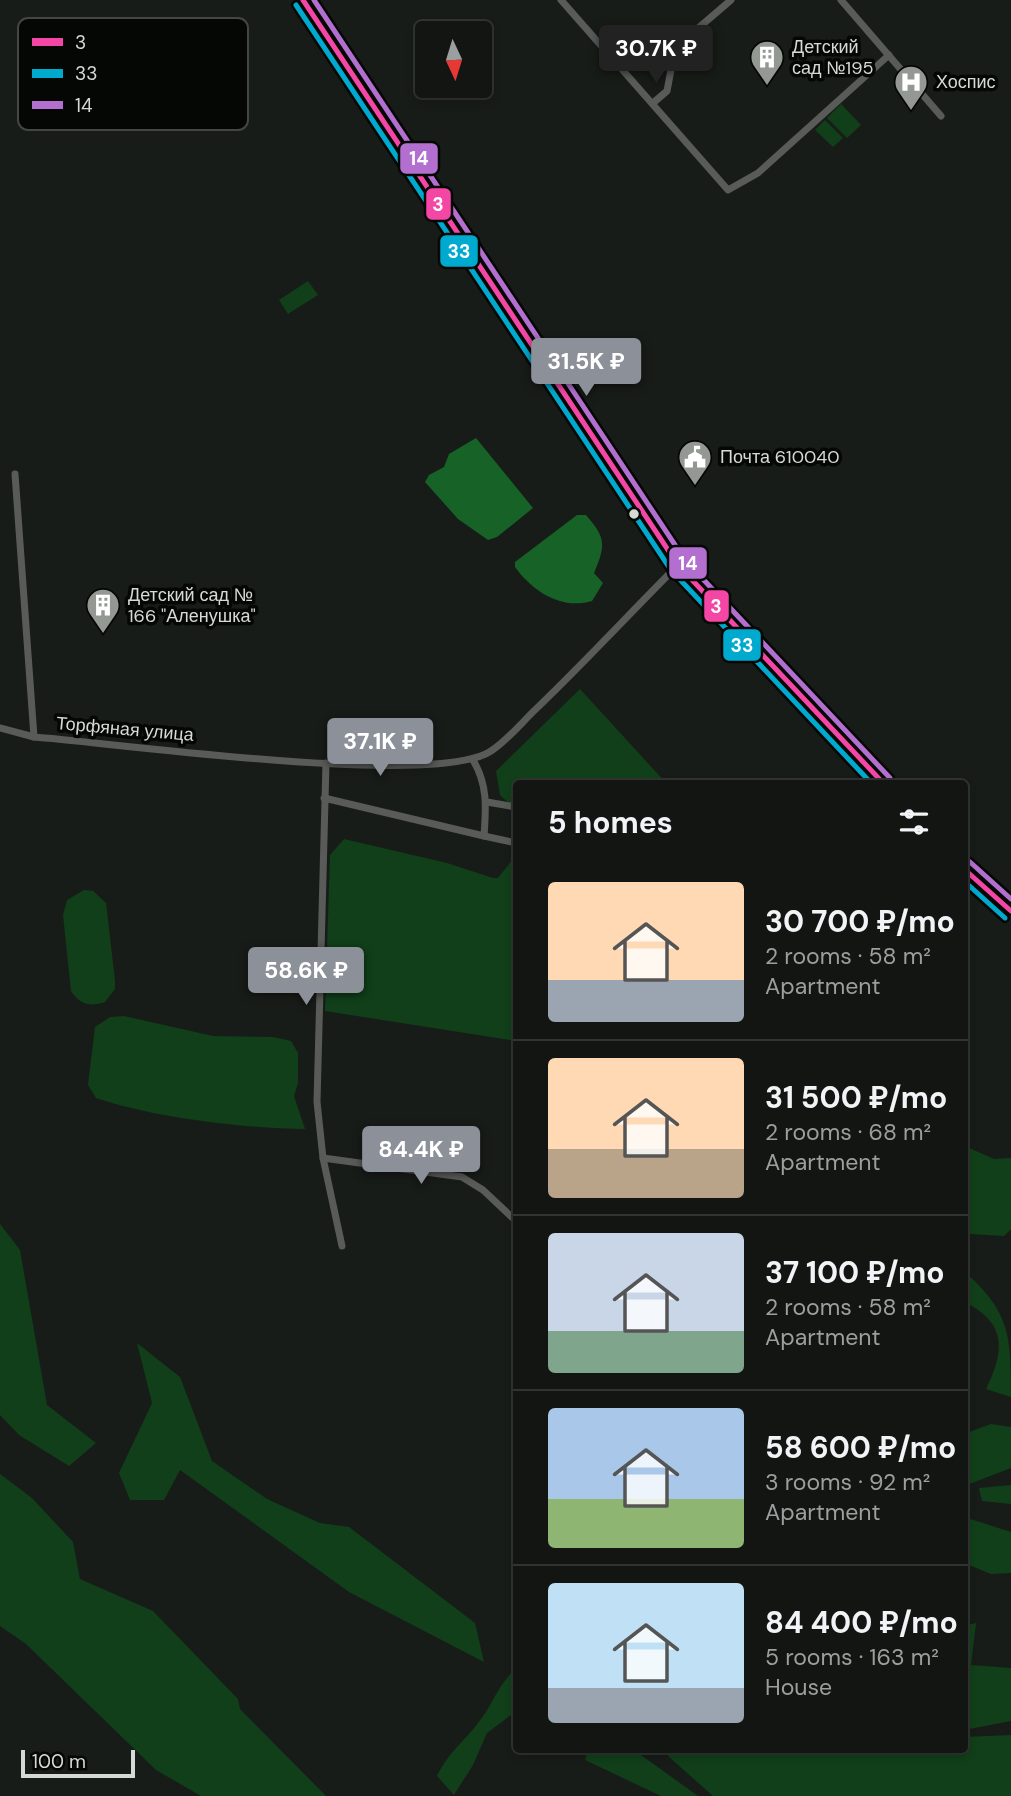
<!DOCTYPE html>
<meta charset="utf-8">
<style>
body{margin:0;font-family:"DM Sans",sans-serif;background:#1f2220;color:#f1f3f6;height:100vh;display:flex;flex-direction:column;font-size:26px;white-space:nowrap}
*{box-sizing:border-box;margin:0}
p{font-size:23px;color:#9c9f9f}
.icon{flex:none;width:38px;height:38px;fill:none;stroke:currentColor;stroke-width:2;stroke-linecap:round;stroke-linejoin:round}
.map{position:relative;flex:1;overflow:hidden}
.sheet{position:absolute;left:513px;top:780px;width:455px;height:973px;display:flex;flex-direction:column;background:#121512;border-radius:7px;box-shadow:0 4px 10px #0003,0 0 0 2px #313432}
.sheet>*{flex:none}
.needle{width:46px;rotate:176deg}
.tools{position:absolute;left:415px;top:21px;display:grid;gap:14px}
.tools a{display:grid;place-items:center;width:77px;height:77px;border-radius:7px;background:#121512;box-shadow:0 4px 10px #0003,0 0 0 2px #313432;font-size:35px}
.scale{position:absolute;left:21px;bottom:18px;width:114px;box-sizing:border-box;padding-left:7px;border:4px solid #d5dad5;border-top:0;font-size:19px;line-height:24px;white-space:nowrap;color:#d5dad5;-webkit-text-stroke:5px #050705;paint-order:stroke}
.price{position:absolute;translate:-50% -60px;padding:0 16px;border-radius:7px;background:#8c9099;color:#fff;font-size:23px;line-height:46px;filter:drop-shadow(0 2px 4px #0008)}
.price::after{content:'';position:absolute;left:50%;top:42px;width:21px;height:16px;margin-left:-10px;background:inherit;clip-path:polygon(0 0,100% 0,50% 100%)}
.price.selected{background:#222;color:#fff}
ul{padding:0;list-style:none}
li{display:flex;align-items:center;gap:21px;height:175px;padding:0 35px}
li+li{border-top:2px solid #313432}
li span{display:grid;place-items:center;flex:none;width:196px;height:140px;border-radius:7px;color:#555}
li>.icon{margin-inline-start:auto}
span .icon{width:84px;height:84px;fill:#fffc;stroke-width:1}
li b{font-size:30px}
h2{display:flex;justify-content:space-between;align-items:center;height:84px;padding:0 35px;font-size:30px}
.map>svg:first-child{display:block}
</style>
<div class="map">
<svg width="1011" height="1796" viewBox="0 0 1011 1796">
<rect width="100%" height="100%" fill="#181c18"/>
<!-- green -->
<g fill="#103f19">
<polygon points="841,104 861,125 847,138 827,118"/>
<polygon points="825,120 843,138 833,147 815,130"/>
<polygon points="308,281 318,295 288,314 279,300"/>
<polygon points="580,689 667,784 516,784 516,810 500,795 496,771"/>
<polygon points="344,839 447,863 493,878 498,878 516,855 516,1041 325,1011 330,855"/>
<path d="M84,890L93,891L106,903L115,980V989L105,1002C91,1007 80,1005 71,991L63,915L67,900Z"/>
<path d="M124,1016L213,1036L273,1037L291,1041L298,1053V1083L294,1096L305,1129C241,1128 156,1118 96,1098L88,1085L95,1027L110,1017Z"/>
<polygon points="967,1147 994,1159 1011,1158 1011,1229 1004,1236 970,1234 964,1237 964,1152"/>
<polygon points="0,1224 20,1250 47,1405 96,1443 69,1466 19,1435 0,1415"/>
<path d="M964,1271C1011,1313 1011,1337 1011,1397L986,1389C1005,1351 1007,1322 964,1302Z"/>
<polygon points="137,1343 180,1377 212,1461 267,1499 320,1523 349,1527 475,1623 484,1662 349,1592 180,1470 164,1500 130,1500 119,1473 152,1403"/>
<polygon points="991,1424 1011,1427 1011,1468 964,1486 964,1434"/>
<polygon points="0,1474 32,1498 73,1542 80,1579 153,1611 238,1699 240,1709 326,1796 201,1796 156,1770 26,1644 0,1626"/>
<polygon points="1011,1485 1011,1504 982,1501 979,1488"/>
<polygon points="964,1517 1011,1532 1011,1573 991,1574 964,1563"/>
<polygon points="976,1623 971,1665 1011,1668 1011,1721 964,1730 964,1626"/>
<path d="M516,1668V1717L511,1715L487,1733L473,1765L454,1795L437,1776C450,1750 462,1744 478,1723C494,1703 495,1689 516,1668Z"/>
<polygon points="1011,1735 1011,1796 713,1796 668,1756 673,1750 964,1750 964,1737"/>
<polygon points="588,1750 634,1750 698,1796 661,1796 585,1760"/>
</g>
<!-- water -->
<g fill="#166227">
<polygon points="476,438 533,508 497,537 488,540 458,519 425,482 429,475 444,467 449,454"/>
<path d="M577,515H586C606,538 606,545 594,573L603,583L592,601C562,610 533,592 515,567V562Z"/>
</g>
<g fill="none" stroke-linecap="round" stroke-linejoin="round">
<!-- street -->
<g stroke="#595b59" stroke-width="7">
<polyline points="561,0 728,190 758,173 889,55"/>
<polyline points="841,0 941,116"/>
<polyline points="653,103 667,91 675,48 731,0"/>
<polyline points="15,474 34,737"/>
<path d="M0,728L34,737C116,743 436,788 491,751C508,740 523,721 537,708C586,661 631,612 678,565"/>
<polyline points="326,763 317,1102 323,1158 342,1246"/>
<path d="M324,798L484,836C486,808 488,785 473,760"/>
<polyline points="487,802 516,807"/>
<polyline points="484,836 516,843"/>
<polyline points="323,1158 462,1177 483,1190 516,1221"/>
</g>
<!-- secondary -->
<g stroke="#5b5d5b" stroke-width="10">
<polyline points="303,0 678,565 884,784"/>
<polyline points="964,869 1011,911"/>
</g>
<defs>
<g id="bus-1">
<polyline points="303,0 678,565 884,784"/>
<polyline points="964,869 1011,911"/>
</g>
<g id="bus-2">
<polyline points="296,5 671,570 872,784"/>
<polyline points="964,881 1005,918"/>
</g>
<g id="bus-3">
<polyline points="314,0 685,560 890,778"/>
<polyline points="970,862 1011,899"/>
</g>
</defs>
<!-- bus-1 casing -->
<use href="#bus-1" stroke="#050705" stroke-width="10"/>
<!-- bus-2 casing -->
<use href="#bus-2" stroke="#050705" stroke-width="10"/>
<!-- bus-3 casing -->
<use href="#bus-3" stroke="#050705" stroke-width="10"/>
<!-- bus-1 -->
<use href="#bus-1" stroke="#f346a5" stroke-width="5"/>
<!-- bus-2 -->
<use href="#bus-2" stroke="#00a9ce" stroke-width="5"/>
<!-- bus-3 -->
<use href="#bus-3" stroke="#b36fd0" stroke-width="5"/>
</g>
<!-- icons -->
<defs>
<symbol id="building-pin" viewBox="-11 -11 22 30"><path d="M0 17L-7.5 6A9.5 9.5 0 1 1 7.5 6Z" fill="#939893" stroke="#050705"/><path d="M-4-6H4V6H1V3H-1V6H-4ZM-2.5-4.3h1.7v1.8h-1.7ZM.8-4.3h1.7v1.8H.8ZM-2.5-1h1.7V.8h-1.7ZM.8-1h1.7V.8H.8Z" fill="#fff"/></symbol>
<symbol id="hospital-pin" viewBox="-11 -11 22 30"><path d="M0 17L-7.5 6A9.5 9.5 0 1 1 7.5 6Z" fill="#939893" stroke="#050705"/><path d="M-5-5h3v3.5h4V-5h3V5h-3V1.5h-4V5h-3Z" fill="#fff"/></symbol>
<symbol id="civic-pin" viewBox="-11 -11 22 30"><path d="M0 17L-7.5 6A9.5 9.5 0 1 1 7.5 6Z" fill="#939893" stroke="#050705"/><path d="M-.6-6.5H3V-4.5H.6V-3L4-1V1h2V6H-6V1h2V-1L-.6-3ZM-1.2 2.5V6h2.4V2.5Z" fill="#fff"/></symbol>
</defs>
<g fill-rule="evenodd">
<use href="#building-pin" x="748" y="38" width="38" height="52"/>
<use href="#hospital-pin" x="892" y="63" width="38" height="52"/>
<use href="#civic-pin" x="676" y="438" width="38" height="52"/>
<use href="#building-pin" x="84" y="586" width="38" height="52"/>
</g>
<!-- markers -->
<circle fill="#d5dad5" stroke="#050705" stroke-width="2.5" cx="634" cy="514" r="6"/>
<g text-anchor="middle" stroke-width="7" stroke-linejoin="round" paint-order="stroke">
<!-- poi labels -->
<g font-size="18" fill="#d5dad5" stroke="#050705" text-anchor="start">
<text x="792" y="53">Детский<tspan x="792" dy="21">сад №195</tspan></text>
<text x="936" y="88">Хоспис</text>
<text x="720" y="463">Почта 610040</text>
<text x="128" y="601">Детский сад №<tspan x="128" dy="21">166 "Аленушка"</tspan></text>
</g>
<!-- street labels -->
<g font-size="18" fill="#d5dad5" stroke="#050705">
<text transform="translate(125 729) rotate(5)" y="6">Торфяная улица</text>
</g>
</g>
<!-- legend -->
<rect x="18" y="18" width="230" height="112" rx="10" fill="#050705" stroke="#434643" stroke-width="2"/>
<rect x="32" y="38" width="31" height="8" fill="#f346a5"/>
<rect x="32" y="69" width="31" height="9" fill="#00a9ce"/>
<rect x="32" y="101" width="31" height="8" fill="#b36fd0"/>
<g font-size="19" fill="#d5dad5">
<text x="75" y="49">3</text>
<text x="75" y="80">33</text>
<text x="75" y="112">14</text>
</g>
<g stroke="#050705" stroke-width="2.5">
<rect x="399" y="142" width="40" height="33" rx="7" fill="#b36fd0"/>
<rect x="425" y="187" width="27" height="34" rx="7" fill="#f346a5"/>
<rect x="439" y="234" width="40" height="34" rx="7" fill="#00a9ce"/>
<rect x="668" y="546" width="40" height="34" rx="7" fill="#b36fd0"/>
<rect x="703" y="589" width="27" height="34" rx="7" fill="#f346a5"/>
<rect x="722" y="628" width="40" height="34" rx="7" fill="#00a9ce"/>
</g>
<g font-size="19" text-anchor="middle" font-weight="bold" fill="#fff">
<text x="419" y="165">14</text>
<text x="438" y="211">3</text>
<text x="459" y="258">33</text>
<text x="688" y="570">14</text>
<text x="716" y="613">3</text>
<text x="742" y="652">33</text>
</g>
</svg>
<div class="tools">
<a><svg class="needle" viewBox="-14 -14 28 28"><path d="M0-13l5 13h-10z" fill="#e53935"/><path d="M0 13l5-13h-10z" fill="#9c9f9f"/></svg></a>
</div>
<div class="scale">100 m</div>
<b class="price selected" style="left:656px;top:85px">30.7K ₽</b>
<b class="price" style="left:586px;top:398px">31.5K ₽</b>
<b class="price" style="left:380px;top:778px">37.1K ₽</b>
<b class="price" style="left:306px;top:1007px">58.6K ₽</b>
<b class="price" style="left:421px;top:1186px">84.4K ₽</b>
<section class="sheet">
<h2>5 homes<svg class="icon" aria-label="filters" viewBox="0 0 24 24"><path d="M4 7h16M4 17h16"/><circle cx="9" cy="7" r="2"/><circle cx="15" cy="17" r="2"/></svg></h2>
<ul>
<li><span style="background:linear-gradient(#ffd9b3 70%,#9aa5b1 0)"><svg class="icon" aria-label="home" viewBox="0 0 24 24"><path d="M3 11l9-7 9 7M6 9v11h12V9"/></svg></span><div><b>30 700 ₽/mo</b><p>2 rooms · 58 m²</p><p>Apartment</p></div></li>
<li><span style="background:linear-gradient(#ffd9b3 65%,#b9a48a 0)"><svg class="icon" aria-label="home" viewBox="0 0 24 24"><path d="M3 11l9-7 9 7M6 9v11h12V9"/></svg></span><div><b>31 500 ₽/mo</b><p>2 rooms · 68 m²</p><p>Apartment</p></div></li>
<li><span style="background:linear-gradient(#c9d6e8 70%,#7fa58c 0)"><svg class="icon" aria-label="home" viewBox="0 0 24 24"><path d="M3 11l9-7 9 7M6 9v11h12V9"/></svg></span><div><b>37 100 ₽/mo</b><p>2 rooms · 58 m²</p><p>Apartment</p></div></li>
<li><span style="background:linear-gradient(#a9c7e8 65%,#8fb573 0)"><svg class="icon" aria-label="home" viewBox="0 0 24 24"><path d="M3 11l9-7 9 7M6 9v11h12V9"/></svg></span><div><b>58 600 ₽/mo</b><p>3 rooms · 92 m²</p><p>Apartment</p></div></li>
<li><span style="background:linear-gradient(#bfe0f5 75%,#9aa5b1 0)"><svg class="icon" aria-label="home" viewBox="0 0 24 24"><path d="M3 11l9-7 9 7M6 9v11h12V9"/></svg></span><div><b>84 400 ₽/mo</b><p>5 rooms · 163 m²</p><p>House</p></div></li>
</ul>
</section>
</div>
